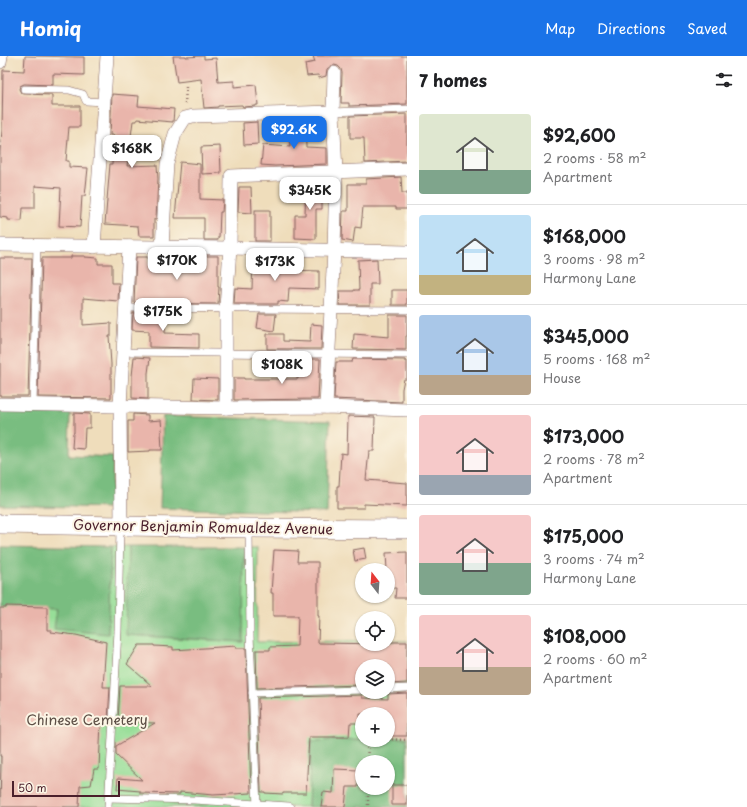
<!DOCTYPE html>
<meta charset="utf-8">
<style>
body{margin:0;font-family:"Playpen Sans",sans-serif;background:#f6f6f6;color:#202124;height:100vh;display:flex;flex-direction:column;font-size:15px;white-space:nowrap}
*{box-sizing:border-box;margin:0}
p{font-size:13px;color:#757577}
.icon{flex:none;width:22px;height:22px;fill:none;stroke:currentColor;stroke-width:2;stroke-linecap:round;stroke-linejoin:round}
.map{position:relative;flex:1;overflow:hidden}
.panel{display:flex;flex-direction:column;background:#fff;width:340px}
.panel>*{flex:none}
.needle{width:26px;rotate:343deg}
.buttons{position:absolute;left:355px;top:507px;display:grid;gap:8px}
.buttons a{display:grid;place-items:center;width:40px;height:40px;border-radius:50%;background:#fff;box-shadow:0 1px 3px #0004;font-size:20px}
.scale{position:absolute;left:12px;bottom:10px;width:108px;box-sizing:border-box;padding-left:4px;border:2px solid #4a1f2b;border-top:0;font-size:11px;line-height:14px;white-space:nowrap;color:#4a1f2b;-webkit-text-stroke:3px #fcf5e5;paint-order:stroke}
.price{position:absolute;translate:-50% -34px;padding:0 9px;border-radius:8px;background:#fff;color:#222;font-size:13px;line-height:26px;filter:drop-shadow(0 1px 2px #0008)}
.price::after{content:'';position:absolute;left:50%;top:24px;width:12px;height:9px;margin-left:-6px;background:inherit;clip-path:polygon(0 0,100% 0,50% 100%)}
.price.on{background:#1a73e8;color:#fff}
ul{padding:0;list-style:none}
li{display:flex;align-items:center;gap:12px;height:100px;padding:0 12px}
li+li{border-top:1px solid #e0e0e0}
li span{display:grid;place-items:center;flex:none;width:112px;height:80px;border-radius:4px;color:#555}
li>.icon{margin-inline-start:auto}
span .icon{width:48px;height:48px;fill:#fffc;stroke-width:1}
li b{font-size:17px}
h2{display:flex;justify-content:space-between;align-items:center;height:48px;padding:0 12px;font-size:17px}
header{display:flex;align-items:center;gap:24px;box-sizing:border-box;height:56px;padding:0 20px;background:#1a73e8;color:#fff}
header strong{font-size:19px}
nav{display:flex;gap:22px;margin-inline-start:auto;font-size:14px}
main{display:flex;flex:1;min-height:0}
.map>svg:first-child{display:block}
</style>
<header>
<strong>Homiq</strong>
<nav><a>Map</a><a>Directions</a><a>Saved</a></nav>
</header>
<main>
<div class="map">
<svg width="407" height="751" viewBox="0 0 407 751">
<rect width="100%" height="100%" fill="#fcf5e5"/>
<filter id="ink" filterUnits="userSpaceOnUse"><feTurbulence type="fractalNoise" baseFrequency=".025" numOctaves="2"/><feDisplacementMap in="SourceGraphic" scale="8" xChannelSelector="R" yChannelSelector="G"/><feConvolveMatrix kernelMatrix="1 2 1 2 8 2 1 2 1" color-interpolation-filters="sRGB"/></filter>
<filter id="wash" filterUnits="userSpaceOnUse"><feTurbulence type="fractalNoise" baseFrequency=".012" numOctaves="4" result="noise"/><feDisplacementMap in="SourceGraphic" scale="16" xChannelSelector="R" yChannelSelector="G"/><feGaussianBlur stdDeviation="0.9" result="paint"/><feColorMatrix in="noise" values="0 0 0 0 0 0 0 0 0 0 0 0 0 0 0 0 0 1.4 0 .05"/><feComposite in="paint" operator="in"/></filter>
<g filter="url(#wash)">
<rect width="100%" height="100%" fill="#efddbb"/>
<!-- green -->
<path fill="#97de98" stroke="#707e62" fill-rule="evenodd" d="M111,491H128L127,579L242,586L244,491H258L257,586L362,585V588H388V585H407V682H388V658H362V683L311,685L308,751H0V550L57,553L108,578ZM362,610H388V636H362Z"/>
<!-- forest -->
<g fill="#79bd80" stroke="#626e56" fill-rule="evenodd">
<polygon points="0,355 70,357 69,399 113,401 111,452 0,449"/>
<polygon points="163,360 330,365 327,457 160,452"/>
<polygon points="0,489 111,491 108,578 54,573 57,553 0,550"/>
<polygon points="128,491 244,491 243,586 126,579"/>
<path d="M388,682H407V751H308L311,685L362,683V684H388ZM362,706H388V732H362Z"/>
</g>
<g id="blocks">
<!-- building -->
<g fill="#e9b5ab">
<polygon points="25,0 84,1 84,19 53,18 53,29 24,28 20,30 19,33 21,37 24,38 52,39 52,50 80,50 80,71 69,71 66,105 69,105 69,111 88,112 85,140 82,140 80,171 59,170 61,132 35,130 35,152 23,152 22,165 8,164 8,162 0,161 0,96 2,74 3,14 24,15"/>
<polygon points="173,0 186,0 186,1 204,0 204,3 216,2 218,26 234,25 234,31 256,29 258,49 256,49 256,50 243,51 242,49 218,50 218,51 204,52 201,23 177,26"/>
<polygon points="313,0 407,0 407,48 349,50 349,47 341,47 342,17 341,13 338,10 334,9 331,10 327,13 326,20 319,22 318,19 307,20 305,8 315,6"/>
<polygon points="112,38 139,40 138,50 174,53 173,66 137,63 137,65 133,65 127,110 157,109 158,123 156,163 154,163 154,180 139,180 138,170 105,168 110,108 112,108 114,79 110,79"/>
<polygon points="407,58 407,105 365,107 364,82 350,82 350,60"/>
<polygon points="289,65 305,65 306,91 327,92 327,108 275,110 261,109 263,89 290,91"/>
<polygon points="257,66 258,88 244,89 243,67"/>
<polygon points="220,90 221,117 202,118 201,91"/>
<polygon points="180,106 200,108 200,143 223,144 222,156 220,156 219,181 218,181 218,184 204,184 204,162 175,162"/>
<polygon points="401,121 402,137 407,137 407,153 396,153 396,151 363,151 361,172 355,171 353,186 342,184 343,155 348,155 348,128 366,128 366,123"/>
<polygon points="322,124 322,153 316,153 316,183 295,182 295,159 305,159 306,125"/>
<polygon points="239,131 251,131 252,157 238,156"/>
<rect x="255" y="154" width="15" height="31"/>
<polygon points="71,200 85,200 85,201 98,202 98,208 112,208 112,227 119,227 118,245 83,242 83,269 111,267 111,280 109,280 111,308 111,342 38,341 42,202 71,202"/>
<polygon points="203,200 218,200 218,231 219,231 218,248 134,247 136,201 148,201 148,207 170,207 170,203 203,203"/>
<polygon points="255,201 291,202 290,214 319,215 319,233 289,232 288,246 278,245 278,248 234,248 235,232 252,233 253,202 255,202"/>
<polygon points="0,202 32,202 28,340 0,340"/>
<polygon points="377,203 378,228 370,228 370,249 339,249 340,235 354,235 354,234 359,234 358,204"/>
<rect x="392" y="234" width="15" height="15"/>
<polygon points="133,257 165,257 165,277 199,278 199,292 149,291 149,275 132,274"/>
<polygon points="259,258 276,258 274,275 257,272"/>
<polygon points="389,259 407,259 407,280 406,280 406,294 353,293 354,278 389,281"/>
<polygon points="311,268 322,269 321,293 267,293 267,278 283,278 283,285 310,286"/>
<polygon points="134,301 150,302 148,317 148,343 132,342 132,320"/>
<polygon points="298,303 320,303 318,343 234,344 234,322 244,322 244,323 298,323"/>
<polygon points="353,303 405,304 405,305 407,305 407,323 404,323 402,333 402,346 334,343 336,306 352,306"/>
<polygon points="194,322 218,323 218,344 193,343"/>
<polygon points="74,357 90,358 90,372 85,372 84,393 72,392 73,377 74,377"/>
<polygon points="133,358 148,359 148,365 161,364 162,375 161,375 162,394 150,394 150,395 128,396 128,365 133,365"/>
<polygon points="348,360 375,361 374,395 369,395 366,424 407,427 407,450 364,448 364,452 337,452 337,430 339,430 341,397 347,398"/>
<polygon points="364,492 366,503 355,505 353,494"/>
<polygon points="274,494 298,495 297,506 318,506 318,560 319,560 318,587 388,588 388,586 407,586 407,627 388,628 388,610 362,610 362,629 257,632 256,594 270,594 270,591 297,590 298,560 273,560 273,537 271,537"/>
<polygon points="407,496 407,542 395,542 396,532 388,532 388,514 387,514 386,497"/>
<polygon points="6,550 47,551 47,574 52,574 51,576 76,579 106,586 103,631 110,631 108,665 101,665 99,713 94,713 91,729 80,730 79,751 0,751 1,700 0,700 0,552 6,552"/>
<polygon points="139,589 154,589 154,590 173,591 173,594 236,590 236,592 246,592 251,737 213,739 180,736 180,738 140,737 140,735 117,733 118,722 142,724 116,699 116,690 155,667 118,666 120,630 152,630 127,608"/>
<polygon points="407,637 407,680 388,680 388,658 360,658 360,667 350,667 349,681 309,681 306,737 283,737 283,738 265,737 265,736 261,736 258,642 362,639 362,642 388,643 388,638"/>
<polygon points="334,713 359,714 358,731 347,731 345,751 321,751 323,736 333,737"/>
<rect x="392" y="729" width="15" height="20"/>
</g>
</g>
</g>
<g filter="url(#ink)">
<use href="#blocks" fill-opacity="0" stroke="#84625d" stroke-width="1"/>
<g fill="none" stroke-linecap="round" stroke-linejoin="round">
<defs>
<g id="service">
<polyline points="24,33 69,34 83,38 86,45 104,46"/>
<polyline points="333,56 407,53"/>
<polyline points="125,252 407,254"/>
<polyline points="123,296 407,299"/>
<polyline points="33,349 37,189"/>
<polyline points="249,473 250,579 257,751"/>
<polyline points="388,633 407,632"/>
<polyline points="252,637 362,634"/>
<polyline points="108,742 194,744 289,750 291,751"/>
<polyline points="108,751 118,575 120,472"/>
</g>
<g id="minor">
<polyline points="0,6 1,0"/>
<polyline points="0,189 230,192 407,196"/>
<polyline points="94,191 107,0"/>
<polyline points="162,191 167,108 175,78 185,62 193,60 333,56"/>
<polyline points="0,348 226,352 326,351 407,354"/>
<polyline points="326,351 334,194 336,116 333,56 334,17"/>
<polyline points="226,352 226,252 230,192 231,120 407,113"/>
<polyline points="121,470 120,350 129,191"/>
</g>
<polyline id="secondary" points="0,468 249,472 407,473"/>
</defs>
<!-- service casing -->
<use href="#service" stroke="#84625d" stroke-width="8"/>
<!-- minor casing -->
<use href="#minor" stroke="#84625d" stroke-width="14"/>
<!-- secondary casing -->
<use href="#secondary" stroke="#84625d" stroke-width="20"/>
<!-- path -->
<g stroke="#84625d" stroke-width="2.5" stroke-dasharray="1 3" stroke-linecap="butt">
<polyline points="185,48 186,31"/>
<polyline points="388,683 407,684"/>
<polyline points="367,684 368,706"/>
<polyline points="368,732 368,751"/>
</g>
<!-- service -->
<use href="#service" stroke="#fff" stroke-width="7"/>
<!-- minor -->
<use href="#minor" stroke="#fff" stroke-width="13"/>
<!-- secondary -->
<use href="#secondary" stroke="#fff" stroke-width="19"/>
</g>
</g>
<g text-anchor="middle" stroke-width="4" stroke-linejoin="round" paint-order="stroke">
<!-- street labels -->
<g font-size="14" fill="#4a1f2b" stroke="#fcf5e5">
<text transform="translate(203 471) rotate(1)" y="5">Governor Benjamin Romualdez Avenue</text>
</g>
<!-- park labels -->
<g font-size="14" fill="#5d4f46" stroke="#fcf5e5">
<text x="87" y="669">Chinese Cemetery</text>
</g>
</g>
</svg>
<div class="buttons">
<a><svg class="needle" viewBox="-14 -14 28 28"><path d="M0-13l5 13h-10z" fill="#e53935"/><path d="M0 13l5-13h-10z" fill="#757577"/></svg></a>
<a><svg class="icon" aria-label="locate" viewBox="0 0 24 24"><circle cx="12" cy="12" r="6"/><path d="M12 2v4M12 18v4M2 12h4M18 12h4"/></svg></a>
<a><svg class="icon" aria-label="layers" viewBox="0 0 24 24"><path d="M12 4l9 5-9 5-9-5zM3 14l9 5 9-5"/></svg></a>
<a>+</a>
<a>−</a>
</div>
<div class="scale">50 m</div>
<b class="price on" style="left:294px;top:94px">$92.6K</b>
<b class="price" style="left:132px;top:113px">$168K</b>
<b class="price" style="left:310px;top:155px">$345K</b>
<b class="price" style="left:177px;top:225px">$170K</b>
<b class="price" style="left:275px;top:226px">$173K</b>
<b class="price" style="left:163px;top:276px">$175K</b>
<b class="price" style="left:282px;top:329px">$108K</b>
</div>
<section class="panel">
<h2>7 homes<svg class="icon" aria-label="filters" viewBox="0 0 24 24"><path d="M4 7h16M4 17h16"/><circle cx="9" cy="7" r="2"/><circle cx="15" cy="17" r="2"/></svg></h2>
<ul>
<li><span style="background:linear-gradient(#dfe7d0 70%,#7fa58c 0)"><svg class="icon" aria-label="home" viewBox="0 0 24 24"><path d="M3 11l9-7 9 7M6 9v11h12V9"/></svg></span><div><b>$92,600</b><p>2 rooms · 58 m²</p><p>Apartment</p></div></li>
<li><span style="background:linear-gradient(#bfe0f5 75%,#c2b280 0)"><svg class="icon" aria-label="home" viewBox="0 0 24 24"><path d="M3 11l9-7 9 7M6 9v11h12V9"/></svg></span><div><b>$168,000</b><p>3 rooms · 98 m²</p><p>Harmony Lane</p></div></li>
<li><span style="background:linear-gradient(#a9c7e8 75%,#b9a48a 0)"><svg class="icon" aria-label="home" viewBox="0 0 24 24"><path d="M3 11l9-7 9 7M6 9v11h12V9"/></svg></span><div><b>$345,000</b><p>5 rooms · 168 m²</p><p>House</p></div></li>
<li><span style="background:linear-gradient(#f6c9c9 75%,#9aa5b1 0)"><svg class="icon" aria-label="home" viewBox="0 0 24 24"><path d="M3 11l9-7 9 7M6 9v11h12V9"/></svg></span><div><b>$173,000</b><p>2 rooms · 78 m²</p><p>Apartment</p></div></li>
<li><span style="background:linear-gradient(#f6c9c9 60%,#7fa58c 0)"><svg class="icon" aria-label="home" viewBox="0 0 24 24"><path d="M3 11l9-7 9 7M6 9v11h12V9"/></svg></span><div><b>$175,000</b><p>3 rooms · 74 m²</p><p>Harmony Lane</p></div></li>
<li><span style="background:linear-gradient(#f6c9c9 65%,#b9a48a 0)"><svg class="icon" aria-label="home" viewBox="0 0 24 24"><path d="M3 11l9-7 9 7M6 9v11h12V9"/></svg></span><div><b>$108,000</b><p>2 rooms · 60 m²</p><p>Apartment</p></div></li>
</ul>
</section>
</main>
